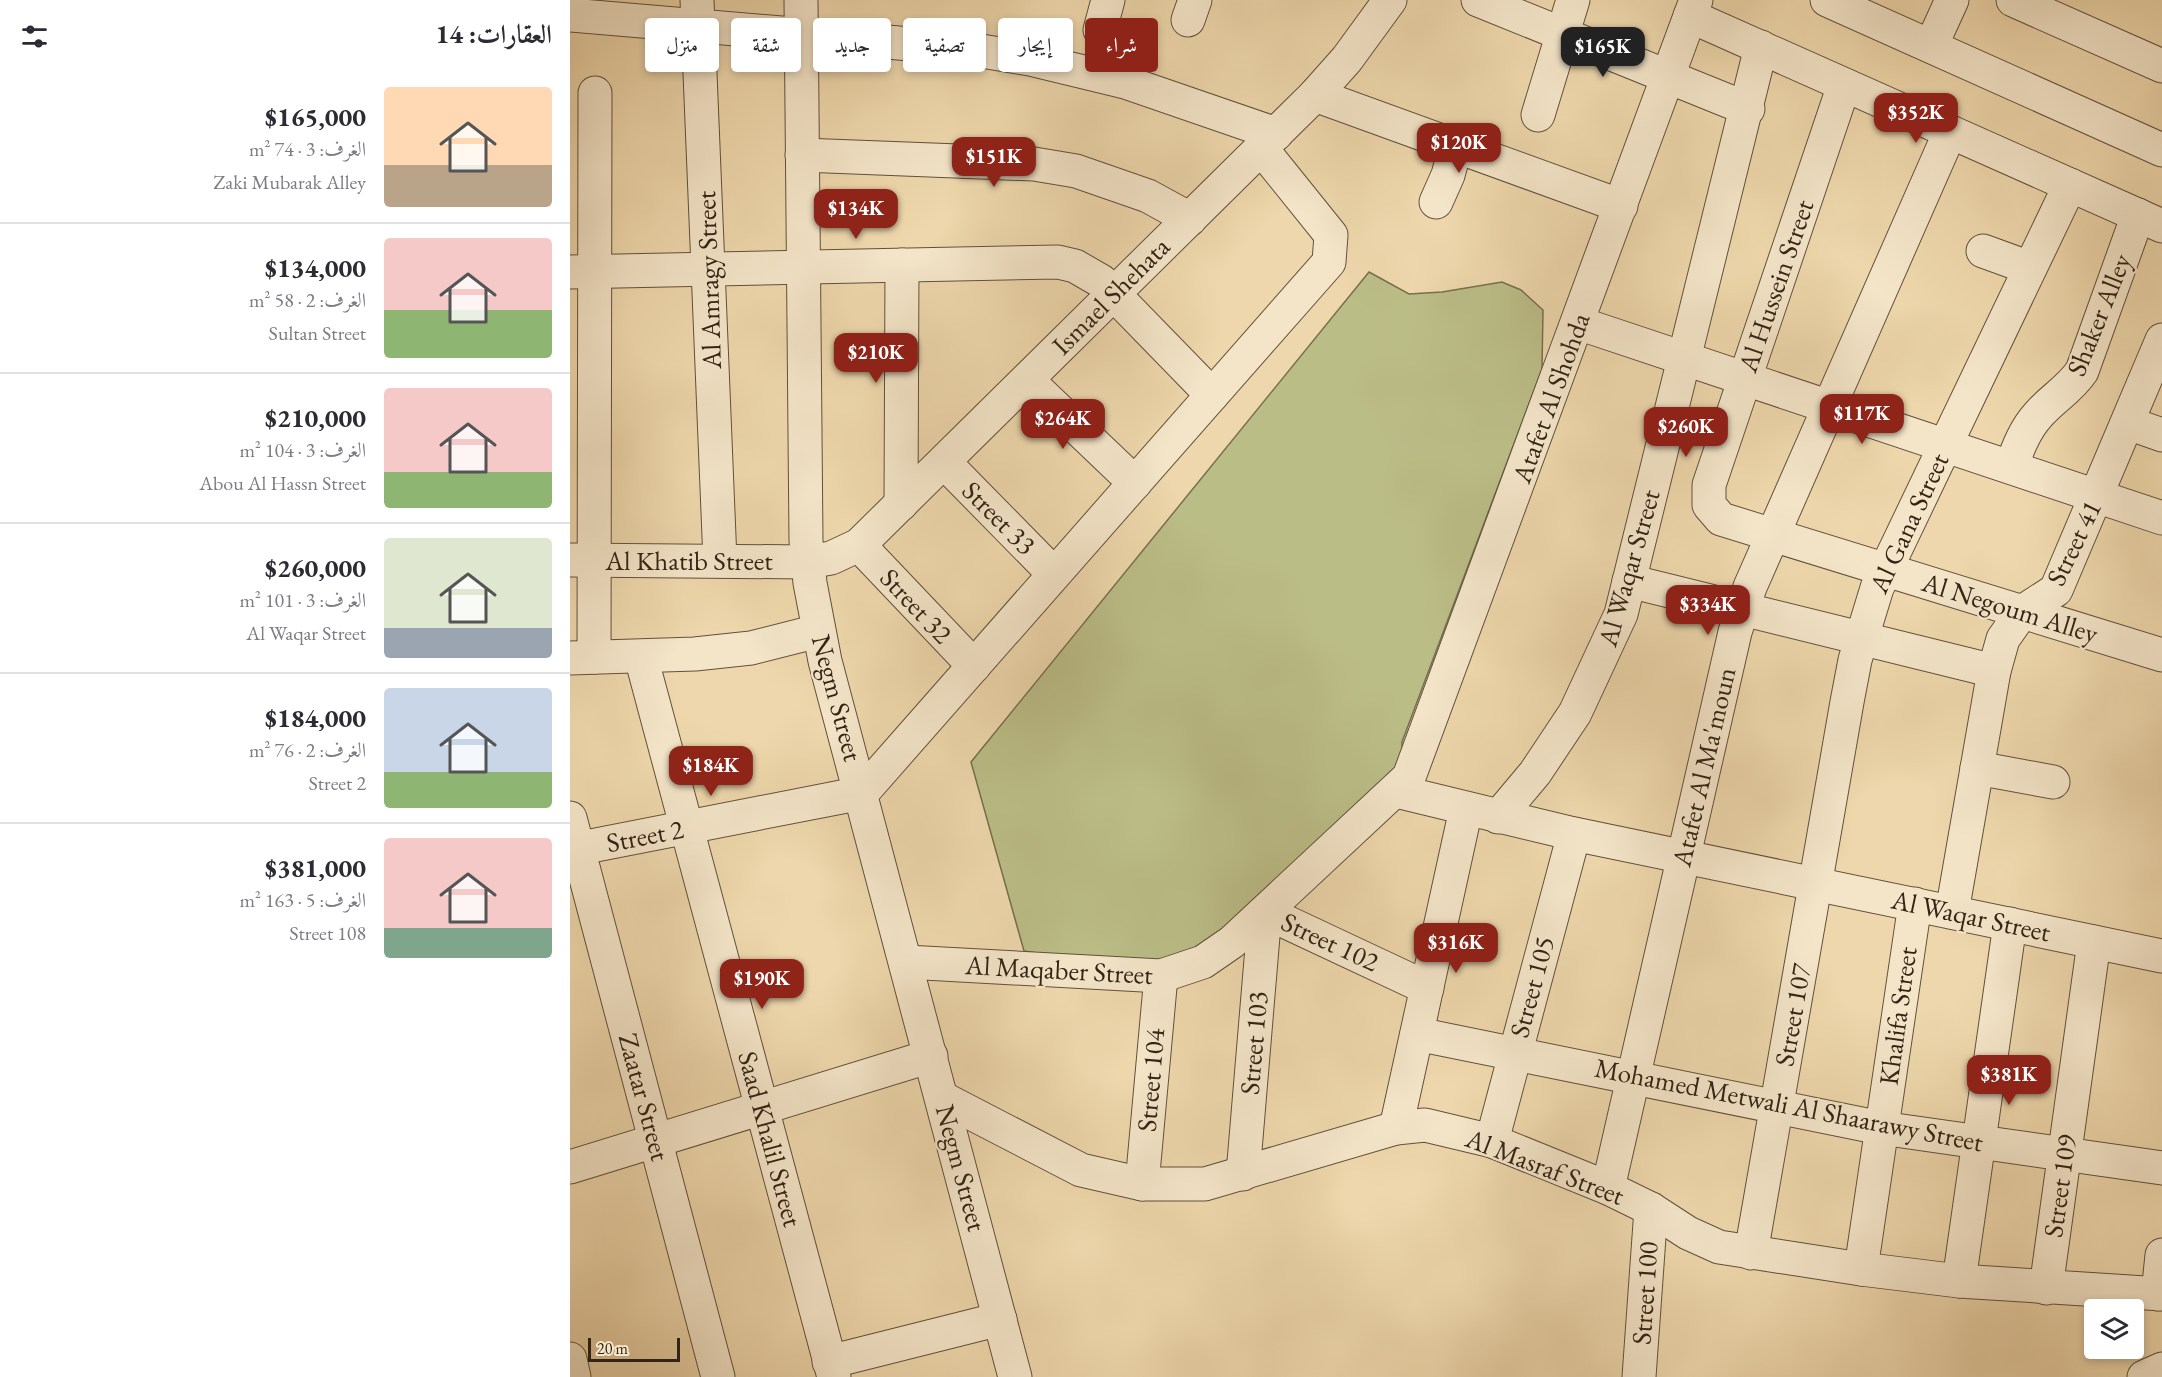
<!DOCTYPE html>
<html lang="ar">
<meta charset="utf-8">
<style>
body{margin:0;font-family:"EB Garamond",Amiri,serif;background:#f7f7f7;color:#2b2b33;direction:rtl;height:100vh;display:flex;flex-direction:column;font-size:22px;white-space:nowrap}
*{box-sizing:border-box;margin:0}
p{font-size:20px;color:#7c7c81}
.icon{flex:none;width:33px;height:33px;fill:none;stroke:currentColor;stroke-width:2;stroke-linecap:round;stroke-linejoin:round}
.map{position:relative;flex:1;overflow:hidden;direction:ltr}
.side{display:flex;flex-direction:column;background:#fff;width:570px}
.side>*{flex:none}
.guide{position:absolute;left:18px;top:18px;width:570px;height:54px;direction:rtl;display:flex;gap:12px}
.tools{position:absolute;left:1514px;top:1299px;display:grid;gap:12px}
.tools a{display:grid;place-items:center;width:60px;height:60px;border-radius:6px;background:#fff;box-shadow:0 3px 9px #0003;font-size:30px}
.scale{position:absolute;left:18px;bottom:15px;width:92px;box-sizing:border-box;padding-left:6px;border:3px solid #322416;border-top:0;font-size:16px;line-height:21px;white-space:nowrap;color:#322416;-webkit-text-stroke:4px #f4e5c9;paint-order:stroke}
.price{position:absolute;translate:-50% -51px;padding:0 14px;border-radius:12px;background:#8f2418;color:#fff;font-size:20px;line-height:39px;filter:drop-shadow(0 2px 3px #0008)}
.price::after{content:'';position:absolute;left:50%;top:36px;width:18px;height:14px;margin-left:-9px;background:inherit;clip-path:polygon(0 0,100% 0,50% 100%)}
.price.selected{background:#222;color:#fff}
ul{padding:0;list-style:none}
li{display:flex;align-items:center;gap:18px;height:150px;padding:0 18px}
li+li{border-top:2px solid #e1e1e2}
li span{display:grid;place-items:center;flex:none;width:168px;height:120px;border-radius:6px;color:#555}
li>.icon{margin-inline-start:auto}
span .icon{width:72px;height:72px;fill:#fffc;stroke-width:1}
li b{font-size:26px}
h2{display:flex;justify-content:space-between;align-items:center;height:72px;padding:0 18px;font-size:26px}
.tag{padding:0 21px;border-radius:6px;background:#fff;box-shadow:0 3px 9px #0003;font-size:21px;line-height:54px}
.tag.selected{background:#8f2418;color:#fff}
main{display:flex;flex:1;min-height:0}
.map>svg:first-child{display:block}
</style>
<main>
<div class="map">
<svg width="1592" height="1377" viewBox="0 0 1592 1377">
<rect width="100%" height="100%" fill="#eed7ac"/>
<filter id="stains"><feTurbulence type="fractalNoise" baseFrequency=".00333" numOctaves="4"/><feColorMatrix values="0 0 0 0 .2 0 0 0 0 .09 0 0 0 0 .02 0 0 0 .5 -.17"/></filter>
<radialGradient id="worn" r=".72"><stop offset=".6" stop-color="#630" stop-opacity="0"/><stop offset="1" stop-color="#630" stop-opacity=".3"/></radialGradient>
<!-- green -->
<polygon fill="#bbbd87" stroke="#76704e" stroke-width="1.5" points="799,272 839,294 872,292 932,282 951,290 973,310 972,369 832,742 832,771 610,969 563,968 454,951 401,762"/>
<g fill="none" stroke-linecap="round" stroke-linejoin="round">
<defs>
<g id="minor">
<polyline points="127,0 150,561"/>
<polyline points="231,0 236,541 240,583 255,661 445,1377"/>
<polyline points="908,0 1178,109"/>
<polyline points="1257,0 1592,150"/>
<polyline points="1443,0 1592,66"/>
<polyline points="0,15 399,49 460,59 555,82 706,134"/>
<polyline points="1120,16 1592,226"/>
<polyline points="618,20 625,0"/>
<polyline points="530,30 538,0"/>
<polyline points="1361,46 1382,0"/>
<polyline points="1274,85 1139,485 1139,505 1151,519 1592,655"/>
<polyline points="745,95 1051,206"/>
<polyline points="968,115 1003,0"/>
<polyline points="232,155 464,164 506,171 578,196 620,219"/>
<polyline points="866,202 878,175 886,145"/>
<polyline points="1413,251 1460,268"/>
<polyline points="0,272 488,262 505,266 531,281 642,395"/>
<polyline points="1008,323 1592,518"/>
<polyline points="457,380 565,483"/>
<polyline points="1558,423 1592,435"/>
<polyline points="374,462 484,574"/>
<path d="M1441,467C1448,448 1455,429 1469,414C1483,398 1500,389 1512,371L1568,215"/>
<polyline points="331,504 332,265"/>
<polyline points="289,545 404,666"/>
<polyline points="0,560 238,562 261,558 289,545 745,95 777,59 820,0"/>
<polyline points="1059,581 1424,671"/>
<polyline points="24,657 25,93"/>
<polyline points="71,657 264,1377"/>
<polyline points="0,658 125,654 181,648 248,631"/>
<polyline points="1407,768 1483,782"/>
<polyline points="826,791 1004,834 1592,956"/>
<polyline points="928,817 965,773 1005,713 1051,614 1191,47"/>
<polyline points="0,818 148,1377"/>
<polyline points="0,850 292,793 759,262 761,235 691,148"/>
<polyline points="1382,912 1424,671 1433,639 1452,612 1486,590 1592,340"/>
<polyline points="336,962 591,976 633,962 662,942 839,777 1126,0"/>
<polyline points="847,1034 1311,1128 1592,1168"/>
<polyline points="372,1098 511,1170 572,1184 635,1184 826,1128 855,1125 922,1141 1038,1188 1081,1209 1118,1233 1149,1247 1291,1269 1389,1281 1592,1294"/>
<polyline points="826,1128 896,809"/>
<polyline points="922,1141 1004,834"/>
<polyline points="0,1167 361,1056"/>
<polyline points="673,1174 695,912 857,988"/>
<polyline points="572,1184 591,976"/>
<polyline points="1038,1188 1165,632 1180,587 1380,132"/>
<polyline points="1181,1253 1277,702 1285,660 1307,588 1500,185"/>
<polyline points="1291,1269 1345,904"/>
<polyline points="1389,1281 1440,924"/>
<polyline points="1476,1288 1524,942"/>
<polyline points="1588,1294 1592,1255"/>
<polyline points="0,1359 4,1377"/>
<polyline points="259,1362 430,1319"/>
<polyline points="1069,1377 1081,1209"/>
<polyline points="1574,1377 1592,1369"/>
</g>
</defs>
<!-- minor casing -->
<use href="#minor" stroke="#61513c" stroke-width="35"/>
<!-- minor -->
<use href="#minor" stroke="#f4e5c9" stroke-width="33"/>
</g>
<g text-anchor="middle" stroke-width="4.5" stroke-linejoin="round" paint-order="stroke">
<!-- street labels -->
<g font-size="27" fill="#322416" stroke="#f4e5c9">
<text transform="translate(139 280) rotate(-92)" y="9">Al Amragy Street</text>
<text transform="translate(1206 286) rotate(-71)" y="9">Al Hussein Street</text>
<text transform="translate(541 296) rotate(-45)" y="9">Ismael Shehata</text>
<text transform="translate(1529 315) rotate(-68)" y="9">Shaker Alley</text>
<text transform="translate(981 398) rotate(-70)" y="9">Atafet Al Shohda</text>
<text transform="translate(429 518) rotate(45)" y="9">Street 33</text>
<text transform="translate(1339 523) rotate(-65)" y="9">Al Gana Street</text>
<text transform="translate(1504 543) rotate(-64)" y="9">Street 41</text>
<text x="119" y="570">Al Khatib Street</text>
<text transform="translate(1059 568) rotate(-74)" y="9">Al Waqar Street</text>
<text transform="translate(346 606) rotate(47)" y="9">Street 32</text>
<text transform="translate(1440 608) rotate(17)" y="9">Al Negoum Alley</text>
<text transform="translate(267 698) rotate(75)" y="9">Negm Street</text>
<text transform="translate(1134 767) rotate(-77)" y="9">Atafet Al Ma'moun</text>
<text transform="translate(75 836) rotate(-11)" y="9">Street 2</text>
<text transform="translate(1401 916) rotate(12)" y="9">Al Waqar Street</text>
<text transform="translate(760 942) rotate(25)" y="9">Street 102</text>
<text transform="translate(489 970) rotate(3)" y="9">Al Maqaber Street</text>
<text transform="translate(962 987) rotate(-75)" y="9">Street 105</text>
<text transform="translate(1223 1015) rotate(-80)" y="9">Street 107</text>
<text transform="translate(1328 1016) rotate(-82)" y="9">Khalifa Street</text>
<text transform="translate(684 1043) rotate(-85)" y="9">Street 103</text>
<text transform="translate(581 1080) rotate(-85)" y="9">Street 104</text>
<text transform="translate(74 1097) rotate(75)" y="9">Zaatar Street</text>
<text transform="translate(1219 1105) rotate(11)" y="9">Mohamed Metwali Al Shaarawy Street</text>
<text transform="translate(200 1139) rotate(75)" y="9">Saad Khalil Street</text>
<text transform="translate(975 1167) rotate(21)" y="9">Al Masraf Street</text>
<text transform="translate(391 1168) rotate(75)" y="9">Negm Street</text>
<text transform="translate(1490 1186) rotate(-82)" y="9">Street 109</text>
<text transform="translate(1075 1293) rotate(-86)" y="9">Street 100</text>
</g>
</g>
<rect width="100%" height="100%" filter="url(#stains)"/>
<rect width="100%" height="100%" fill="url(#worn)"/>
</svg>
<div class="tools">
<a><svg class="icon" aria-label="layers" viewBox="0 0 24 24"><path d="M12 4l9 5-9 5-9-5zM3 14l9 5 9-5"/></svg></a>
</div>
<div class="scale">20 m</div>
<b class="price selected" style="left:1033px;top:78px">$165K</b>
<b class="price" style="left:1346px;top:144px">$352K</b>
<b class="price" style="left:889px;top:174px">$120K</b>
<b class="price" style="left:424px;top:188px">$151K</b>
<b class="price" style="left:286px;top:240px">$134K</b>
<b class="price" style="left:306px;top:384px">$210K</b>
<b class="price" style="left:1292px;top:445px">$117K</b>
<b class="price" style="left:493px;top:450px">$264K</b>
<b class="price" style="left:1116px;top:458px">$260K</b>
<b class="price" style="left:1138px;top:636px">$334K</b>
<b class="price" style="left:141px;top:797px">$184K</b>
<b class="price" style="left:886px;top:974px">$316K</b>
<b class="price" style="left:192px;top:1010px">$190K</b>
<b class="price" style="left:1439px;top:1106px">$381K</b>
<div class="guide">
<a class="tag selected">شراء</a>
<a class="tag">إيجار</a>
<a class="tag">تصفية</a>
<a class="tag">جديد</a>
<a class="tag">شقة</a>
<a class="tag">منزل</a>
</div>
</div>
<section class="side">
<h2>العقارات: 14<svg class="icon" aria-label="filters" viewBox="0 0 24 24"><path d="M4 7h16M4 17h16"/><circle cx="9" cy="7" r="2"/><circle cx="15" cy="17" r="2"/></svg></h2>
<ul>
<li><span style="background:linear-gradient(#ffd9b3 65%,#b9a48a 0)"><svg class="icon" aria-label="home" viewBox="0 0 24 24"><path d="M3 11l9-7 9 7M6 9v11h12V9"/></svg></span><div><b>$165,000</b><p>الغرف: 3 · 74 m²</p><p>Zaki Mubarak Alley</p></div></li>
<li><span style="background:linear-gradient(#f6c9c9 60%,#8fb573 0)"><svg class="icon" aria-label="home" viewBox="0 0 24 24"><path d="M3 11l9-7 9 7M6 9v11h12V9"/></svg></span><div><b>$134,000</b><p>الغرف: 2 · 58 m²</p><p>Sultan Street</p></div></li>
<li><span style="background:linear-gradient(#f6c9c9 70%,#8fb573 0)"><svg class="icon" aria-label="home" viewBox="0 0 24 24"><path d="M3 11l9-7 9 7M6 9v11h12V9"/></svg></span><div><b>$210,000</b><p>الغرف: 3 · 104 m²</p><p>Abou Al Hassn Street</p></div></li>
<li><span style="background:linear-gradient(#dfe7d0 75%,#9aa5b1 0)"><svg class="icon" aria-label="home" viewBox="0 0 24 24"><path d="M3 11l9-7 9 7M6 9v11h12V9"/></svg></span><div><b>$260,000</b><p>الغرف: 3 · 101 m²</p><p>Al Waqar Street</p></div></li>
<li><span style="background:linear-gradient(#c9d6e8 70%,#8fb573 0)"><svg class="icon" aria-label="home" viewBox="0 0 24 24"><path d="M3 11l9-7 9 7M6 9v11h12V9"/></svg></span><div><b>$184,000</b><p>الغرف: 2 · 76 m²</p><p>Street 2</p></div></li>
<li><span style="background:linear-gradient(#f6c9c9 75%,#7fa58c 0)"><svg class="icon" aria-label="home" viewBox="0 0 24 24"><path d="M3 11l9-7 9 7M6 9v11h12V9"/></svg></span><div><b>$381,000</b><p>الغرف: 5 · 163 m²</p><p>Street 108</p></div></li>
</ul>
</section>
</main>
